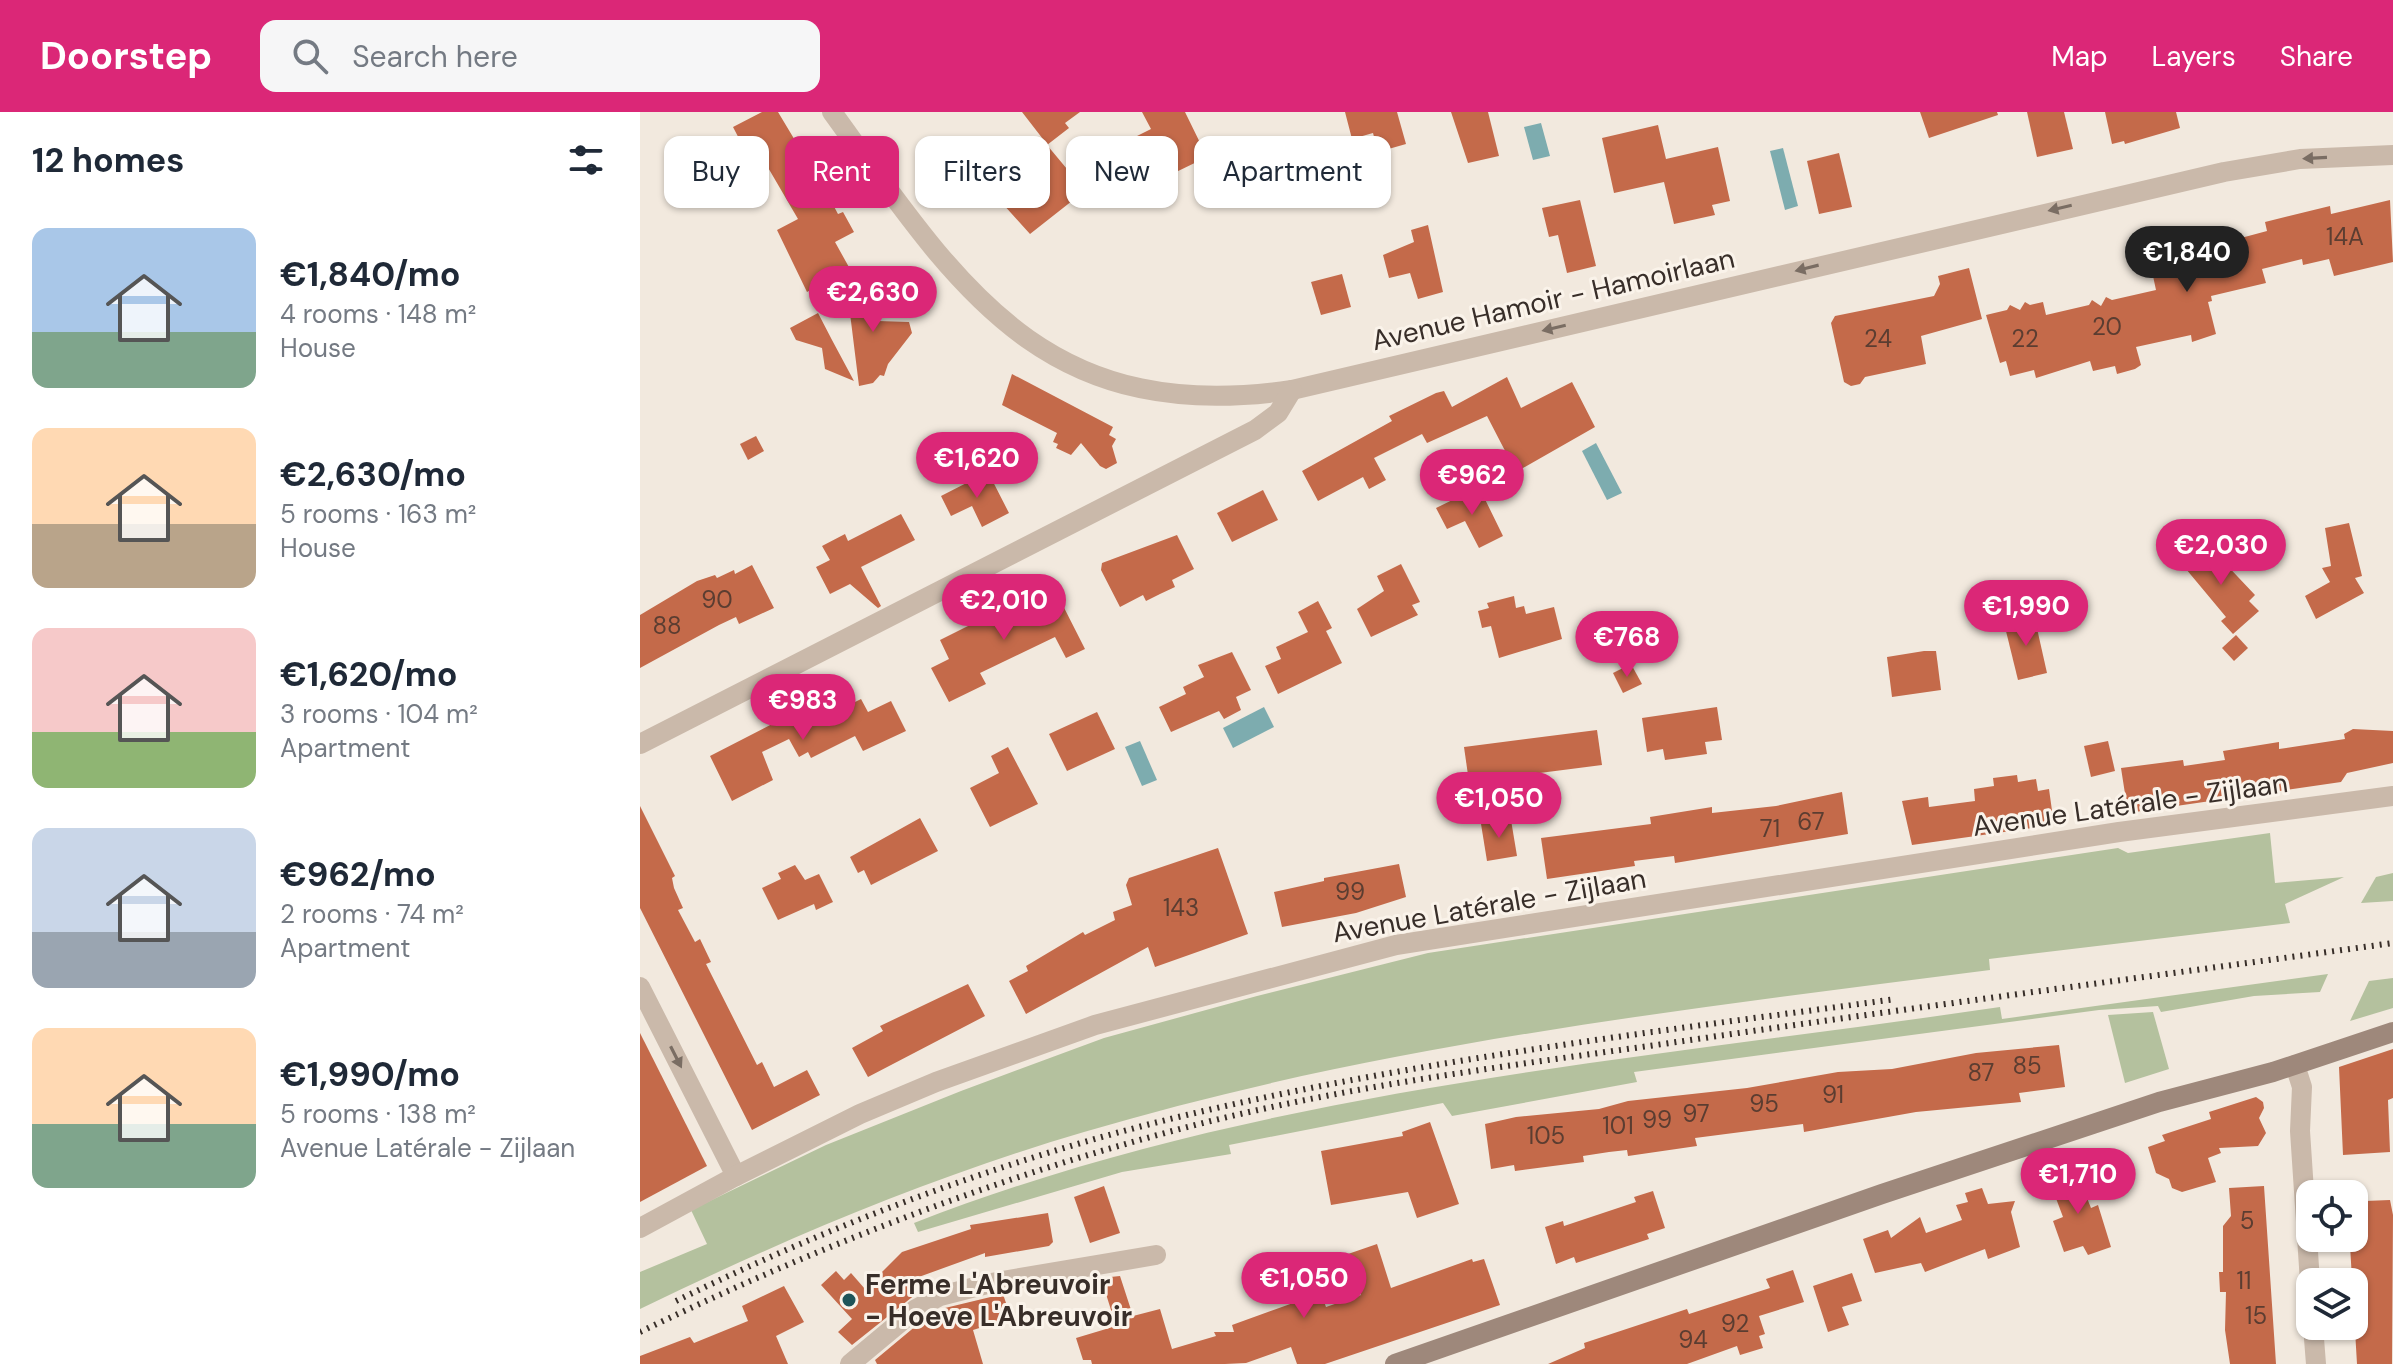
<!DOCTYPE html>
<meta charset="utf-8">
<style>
body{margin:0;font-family:"DM Sans",sans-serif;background:#f6f6f7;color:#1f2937;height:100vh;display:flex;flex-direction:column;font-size:30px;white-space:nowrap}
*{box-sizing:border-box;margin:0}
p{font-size:26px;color:#747a83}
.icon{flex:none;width:44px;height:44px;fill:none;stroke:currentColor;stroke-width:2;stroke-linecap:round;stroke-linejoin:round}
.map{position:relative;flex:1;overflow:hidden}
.sheet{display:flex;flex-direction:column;background:#fff;width:640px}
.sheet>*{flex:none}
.banner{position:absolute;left:24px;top:24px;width:760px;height:72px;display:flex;gap:16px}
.controls{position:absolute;left:1656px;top:1068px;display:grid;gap:16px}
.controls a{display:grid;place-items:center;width:72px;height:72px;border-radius:16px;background:#fff;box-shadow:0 2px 6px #0004;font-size:40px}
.price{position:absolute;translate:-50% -68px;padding:0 18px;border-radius:28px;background:#db2777;color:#fff;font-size:26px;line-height:52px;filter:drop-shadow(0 2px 4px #0008)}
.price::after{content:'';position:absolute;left:50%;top:48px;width:24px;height:18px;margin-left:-12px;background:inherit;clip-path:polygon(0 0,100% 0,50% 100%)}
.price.on{background:#222;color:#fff}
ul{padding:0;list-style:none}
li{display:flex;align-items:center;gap:24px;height:200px;padding:0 32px}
li span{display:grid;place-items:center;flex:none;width:224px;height:160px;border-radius:16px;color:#555}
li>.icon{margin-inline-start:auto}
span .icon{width:96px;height:96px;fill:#fffc;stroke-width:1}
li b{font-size:34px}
h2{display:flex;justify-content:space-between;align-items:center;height:96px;padding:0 32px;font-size:34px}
.chip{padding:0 28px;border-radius:16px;background:#fff;box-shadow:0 2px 6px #0004;font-size:28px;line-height:72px}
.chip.on{background:#db2777;color:#fff}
header{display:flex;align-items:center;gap:48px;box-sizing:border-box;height:112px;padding:0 40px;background:#db2777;color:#fff}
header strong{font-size:38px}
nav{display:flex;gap:44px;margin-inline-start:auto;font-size:28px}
.search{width:560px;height:72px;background:#f6f6f7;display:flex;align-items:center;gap:20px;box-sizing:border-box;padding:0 28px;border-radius:16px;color:#747a83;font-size:30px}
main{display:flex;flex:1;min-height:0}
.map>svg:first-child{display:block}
</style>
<header>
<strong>Doorstep</strong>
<div class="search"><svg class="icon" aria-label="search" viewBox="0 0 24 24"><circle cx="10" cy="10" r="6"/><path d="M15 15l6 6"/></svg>Search here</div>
<nav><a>Map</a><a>Layers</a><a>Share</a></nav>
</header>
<main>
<section class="sheet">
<h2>12 homes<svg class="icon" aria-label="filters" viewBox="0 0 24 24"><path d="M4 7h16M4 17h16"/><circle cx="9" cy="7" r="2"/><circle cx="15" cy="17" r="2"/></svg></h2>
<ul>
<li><span style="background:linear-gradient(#a9c7e8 65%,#7fa58c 0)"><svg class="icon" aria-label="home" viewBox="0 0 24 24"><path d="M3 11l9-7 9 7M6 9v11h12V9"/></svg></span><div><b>€1,840/mo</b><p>4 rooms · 148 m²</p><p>House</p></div></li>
<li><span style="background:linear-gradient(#ffd9b3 60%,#b9a48a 0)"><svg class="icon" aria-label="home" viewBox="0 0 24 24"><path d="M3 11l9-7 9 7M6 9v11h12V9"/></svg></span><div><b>€2,630/mo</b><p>5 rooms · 163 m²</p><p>House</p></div></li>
<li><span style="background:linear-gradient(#f6c9c9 65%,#8fb573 0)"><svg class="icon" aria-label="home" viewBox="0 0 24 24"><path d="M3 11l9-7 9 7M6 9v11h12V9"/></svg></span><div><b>€1,620/mo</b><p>3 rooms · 104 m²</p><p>Apartment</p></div></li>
<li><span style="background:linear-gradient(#c9d6e8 65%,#9aa5b1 0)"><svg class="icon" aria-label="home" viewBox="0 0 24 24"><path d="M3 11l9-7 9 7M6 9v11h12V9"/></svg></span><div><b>€962/mo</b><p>2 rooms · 74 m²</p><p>Apartment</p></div></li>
<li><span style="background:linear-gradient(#ffd9b3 60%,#7fa58c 0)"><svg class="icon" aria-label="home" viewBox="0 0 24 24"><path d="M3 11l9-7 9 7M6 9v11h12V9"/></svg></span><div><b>€1,990/mo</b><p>5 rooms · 138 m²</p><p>Avenue Latérale - Zijlaan</p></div></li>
</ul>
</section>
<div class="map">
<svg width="1753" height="1252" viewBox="0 0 1753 1252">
<rect width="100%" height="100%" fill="#f2e9de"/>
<!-- green -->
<g fill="#b4c19e">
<path d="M1630,721L1635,771L1704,765L1645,792L1650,811L1349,847L1350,858C1046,897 739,932 444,1020C291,1065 144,1127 0,1197V1160L67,1132L51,1098L186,1033L321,979L464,926L617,884L788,841L1478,736L1488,741Z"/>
<polygon points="1753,761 1753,789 1721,791 1736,765"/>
<path d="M1688,862L1680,880L1614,884L1521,900L1518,894L1459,898L994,960L997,970L812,1004L803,991L589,1033L591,1042L482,1060L278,1120L274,1111C620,976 995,949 1360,895L1362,907Z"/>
<polygon points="1753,866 1753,896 1710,909 1729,869"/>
<polygon points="1513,900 1529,957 1485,971 1468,903"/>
</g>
<!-- water -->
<g fill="#7dacaf">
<polygon points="901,11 910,44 893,48 884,15"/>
<polygon points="1143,36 1158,94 1145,98 1130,39"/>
<polygon points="956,331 982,381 967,388 942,339"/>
<polygon points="624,595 634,615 593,636 583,616"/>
<polygon points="500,629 517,668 502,674 485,635"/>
</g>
<!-- building -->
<g fill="#c46a4a">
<polygon points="122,0 138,0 159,35 161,33 198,102 203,100 214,120 195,130 210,157 167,180 137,118 158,107 116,35 106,40 93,15"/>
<polygon points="382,0 440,0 425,11 429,16 407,33 432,63 426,71 437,85 390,122 353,81 362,74 357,69 406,31"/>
<polygon points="502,0 545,0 567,45 532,62 526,48 507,57 493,26 511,17"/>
<polygon points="705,0 757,0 766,32 738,40 733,21 712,27"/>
<polygon points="811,0 848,0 859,44 828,51"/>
<polygon points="1280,0 1357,0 1358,3 1289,26"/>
<polygon points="1387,0 1424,0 1433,37 1397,45"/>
<polygon points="1465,0 1536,0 1540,16 1485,32 1484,29 1472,32"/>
<polygon points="1018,13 1026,47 1078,35 1090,89 1072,93 1075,103 1034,112 1024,70 974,81 962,26"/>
<polygon points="320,25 331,42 303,60 292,43"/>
<polygon points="1199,41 1212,95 1179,102 1167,49"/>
<polygon points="940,88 956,154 927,161 918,123 909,125 902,96"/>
<polygon points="1750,88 1753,150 1694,164 1689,147 1663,153 1662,147 1622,157 1626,171 1571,184 1572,189 1568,190 1576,222 1552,230 1551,223 1496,235 1501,253 1495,257 1477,262 1475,254 1453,259 1450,249 1396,266 1394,258 1370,264 1366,249 1360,251 1346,203 1367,198 1370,193 1380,198 1385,190 1390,193 1403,190 1406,203 1449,193 1452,188 1461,194 1466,185 1472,188 1516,178 1513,164 1527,157 1536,162 1542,153 1547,156 1590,146 1586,130 1627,119 1625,110 1690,94 1691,102"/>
<polygon points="788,113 803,180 778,187 770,161 749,166 743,143 774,130 771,118"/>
<polygon points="1329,156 1342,207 1281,224 1286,252 1225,265 1220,272 1211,274 1204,270 1191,211 1195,204 1294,184 1300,172 1298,164"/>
<polygon points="702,162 711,195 681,203 671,170"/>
<polygon points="232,164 238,209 269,210 272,221 248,252 244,264 240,263 233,271 219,274 207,177"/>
<polygon points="178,201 192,228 214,269 185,257 182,236 156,228 150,216"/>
<polygon points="372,262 473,315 469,323 476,327 472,334 477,351 466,357 460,354 441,331 431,343 416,336 418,332 413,330 417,321 362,293"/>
<polygon points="867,265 881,296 932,270 955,315 876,360 847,304 787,331 782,322 734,346 746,368 729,377 723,365 678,389 662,359 752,309 749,304 796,281 804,279 812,295"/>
<polygon points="116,324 124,339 108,348 100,332"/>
<polygon points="348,360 369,401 342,415 332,394 311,404 301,384"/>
<polygon points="839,375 863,424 839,436 825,409 807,417 796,396"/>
<polygon points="623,378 638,408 592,430 577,401"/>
<polygon points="261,402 275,428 221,455 241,494 238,496 210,472 190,482 176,455 190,448 182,434 205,422 208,429"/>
<polygon points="1709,411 1722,464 1715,466 1724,481 1676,507 1665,484 1690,470 1682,456 1691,454 1685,416"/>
<polygon points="537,423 554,457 532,468 535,475 520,482 506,489 503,483 480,495 461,458 462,451"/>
<polygon points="1564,429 1615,483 1609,489 1619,499 1593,522 1581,509 1586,505 1541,451"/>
<polygon points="761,452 780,490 772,493 778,503 731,525 717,497 744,479 737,464"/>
<polygon points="112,453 134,496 99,512 96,505 79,513 0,556 0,503 57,469 75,463 77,466 94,458 95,462"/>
<polygon points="413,474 445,537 426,546 415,525 340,561 346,572 309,590 291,556 309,547 300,528 344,506 347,512 381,495 378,489"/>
<polygon points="874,484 876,496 884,494 886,502 914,495 922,527 859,546 851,514 842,516 838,499 849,496 847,491"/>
<polygon points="678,489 692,516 686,519 702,551 638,582 625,554 641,547 636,535 668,520 658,500"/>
<polygon points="1394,503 1407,561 1378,568 1364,511"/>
<polygon points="1596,523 1608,536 1594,549 1582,536"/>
<polygon points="1284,539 1296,539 1301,578 1252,585 1247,545"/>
<polygon points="592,540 611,578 596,585 601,598 584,607 579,599 531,620 519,595 546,582 543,575 564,565 558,553"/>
<polygon points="991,552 1002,572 983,581 973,561"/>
<polygon points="221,587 228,600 251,589 266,619 223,639 215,624 171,646 168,640 159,645 149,627 122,640 133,668 92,689 70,644 167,594 175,610"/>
<polygon points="1077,595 1082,628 1065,630 1067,642 1025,648 1023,637 1007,640 1002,606"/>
<polygon points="457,600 475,637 427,659 409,622"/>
<polygon points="1713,617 1753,619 1753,651 1707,661 1701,670 1488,701 1481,656 1543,648 1544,654 1585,648 1583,639 1639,630 1639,637 1705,627 1704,622"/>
<polygon points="957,618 962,653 829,670 824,635"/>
<polygon points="1468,629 1475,659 1451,665 1444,634"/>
<polygon points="368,635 398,692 350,715 330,676 359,661 351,644"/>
<polygon points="1377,663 1378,670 1396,667 1398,679 1409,677 1414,713 1272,733 1262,689 1288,685 1289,695 1335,689 1334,677 1354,674 1353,666"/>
<polygon points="1202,680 1208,722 1035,751 1034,744 994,749 995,754 907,767 901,726 1011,712 1010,705 1072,695 1072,701 1136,694"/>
<polygon points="0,694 35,764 32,766 34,776 43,796 38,798 55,830 60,827 71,850 66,852 117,953 122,950 134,975 167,958 180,983 112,1018 0,796"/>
<polygon points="280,706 298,739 231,773 224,758 218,761 210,745"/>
<polygon points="871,708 877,744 847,749 841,712"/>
<polygon points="578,736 608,822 515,855 508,835 386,902 369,869 388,859 386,854 443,820 445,823 475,808 473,800 492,793 486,773 489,766"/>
<polygon points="759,752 766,785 716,801 642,815 634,780 684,769 684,766"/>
<polygon points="155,753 165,768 179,762 193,790 176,798 174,792 138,808 122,776 141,767 138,761"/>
<polygon points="328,872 345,904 228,965 212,936 243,919 240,914"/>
<polygon points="0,921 67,1054 0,1090"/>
<polygon points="1419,933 1425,975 1379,981 1381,990 1276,1000 1164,1020 1163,1012 1055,1026 1057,1034 988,1044 987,1038 969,1040 943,1044 944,1050 875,1059 874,1053 851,1057 845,1012 876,1005 959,997 988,989 1107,976 1198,960 1252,957 1336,941"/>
<polygon points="1753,937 1753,986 1748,988 1750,1040 1703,1043 1699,955"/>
<polygon points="1616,985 1623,990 1624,996 1619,1006 1626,1021 1618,1034 1579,1036 1581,1041 1568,1046 1576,1070 1542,1080 1532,1076 1529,1067 1516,1061 1508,1035 1525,1029 1522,1023 1571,1007 1569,1000"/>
<polygon points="790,1010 819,1092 777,1106 768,1080 691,1093 681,1039 763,1024 762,1020"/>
<polygon points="1435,1056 1451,1096 1458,1093 1471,1135 1448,1143 1443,1134 1424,1140 1413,1109 1423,1105 1408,1065"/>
<polygon points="464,1074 480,1121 450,1131 434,1085"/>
<polygon points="1624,1074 1636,1252 1590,1252 1585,1218 1586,1180 1580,1180 1579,1160 1583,1160 1583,1114 1591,1104 1589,1076"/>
<polygon points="1342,1076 1348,1092 1375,1089 1371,1100 1380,1135 1348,1147 1345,1137 1285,1160 1281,1151 1235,1161 1223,1127 1248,1118 1251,1126 1280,1105 1286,1121 1322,1108 1316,1093 1328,1090 1325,1081"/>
<polygon points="1013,1079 1025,1116 1007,1122 1009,1127 936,1151 934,1145 916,1152 905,1115 923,1109 924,1114 996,1090 994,1085"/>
<polygon points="1750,1088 1753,1103 1752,1252 1717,1252 1710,1133 1714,1133 1714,1095 1725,1094 1725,1089"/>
<polygon points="408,1101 413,1130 409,1134 345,1145 345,1141 276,1166 284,1173 276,1182 212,1233 198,1220 212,1207 181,1173 196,1159 204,1168 211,1161 225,1177 262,1140 331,1117 330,1113"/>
<polygon points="737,1132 751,1176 832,1147 833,1150 844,1147 860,1193 685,1252 657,1252 651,1235 606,1251 585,1252 452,1252 451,1248 443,1248 436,1226 476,1214 461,1166 480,1164 493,1204 520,1197 532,1237 576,1224 574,1220 594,1220 592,1213 681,1181 686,1195 721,1183 708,1142"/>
<polygon points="1153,1158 1164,1190 1119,1204 1125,1222 1119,1224 1123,1236 1100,1243 1097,1234 1047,1252 908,1252 945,1236 944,1231 1047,1197 1049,1202 1130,1176 1126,1167"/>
<polygon points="1212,1161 1222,1189 1202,1195 1209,1213 1188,1220 1173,1174"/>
<polygon points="144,1174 164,1210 136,1224 148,1252 0,1252 0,1244 50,1225 54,1231 108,1209 102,1194"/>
<polygon points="363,1182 371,1206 333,1218 343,1252 237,1252 235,1248 283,1208 305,1196"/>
</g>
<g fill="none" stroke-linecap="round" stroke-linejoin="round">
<!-- minor -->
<g stroke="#cab9aa" stroke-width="20">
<path d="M192,0C321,178 404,314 652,278L1584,60L1660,47L1753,43"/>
<polyline points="0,632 615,318 638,301 652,278"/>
<polyline points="0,875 96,1064"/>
<polyline points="1655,953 1662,975 1660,1019 1670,1170"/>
<polyline points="0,1116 96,1064 220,1002 296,970 455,913 756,833 1479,720 1753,684"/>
<polyline points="1673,1214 1676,1252"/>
<polyline points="210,1252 276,1197 300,1184 351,1171 516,1143"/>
</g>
<!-- secondary -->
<polyline stroke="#9e887b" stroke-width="20" points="755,1252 1242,1082 1519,990 1633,960 1753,920"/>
<!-- rail -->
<g stroke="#382e29" stroke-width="6" stroke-dasharray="2 6" stroke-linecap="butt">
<path d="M36,1189C193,1112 360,1049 530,1007C768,949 1013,920 1256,887"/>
<path d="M0,1220C170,1138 343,1070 525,1021C685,977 852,956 1016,933C1261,897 1507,865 1753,831"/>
</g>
</g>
<!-- one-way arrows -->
<defs><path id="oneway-solid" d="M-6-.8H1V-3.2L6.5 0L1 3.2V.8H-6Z" transform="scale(2)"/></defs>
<g fill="#7a6d63">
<use href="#oneway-solid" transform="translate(1675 46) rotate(177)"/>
<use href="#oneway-solid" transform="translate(1420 96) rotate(167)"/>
<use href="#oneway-solid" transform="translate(1167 156) rotate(166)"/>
<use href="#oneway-solid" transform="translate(914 216) rotate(167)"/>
<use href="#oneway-solid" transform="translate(36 945) rotate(63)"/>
</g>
<!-- markers -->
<circle fill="#1f5459" stroke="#faf3ea" stroke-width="3" cx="209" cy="1188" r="8"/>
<g text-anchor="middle" stroke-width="6" stroke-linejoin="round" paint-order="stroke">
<!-- number labels -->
<g font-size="24" fill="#5b3d31">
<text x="1705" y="133">14A</text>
<text x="1467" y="223">20</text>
<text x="1238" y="235">24</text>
<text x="1385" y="235">22</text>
<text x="77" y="496">90</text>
<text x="27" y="522">88</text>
<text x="1171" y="718">67</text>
<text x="1130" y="725">71</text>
<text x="710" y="788">99</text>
<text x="541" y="804">143</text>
<text x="1387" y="962">85</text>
<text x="1341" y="969">87</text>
<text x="1193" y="991">91</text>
<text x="1124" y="1000">95</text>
<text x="1056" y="1010">97</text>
<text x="1017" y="1016">99</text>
<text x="978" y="1022">101</text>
<text x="906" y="1032">105</text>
<text x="1607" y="1117">5</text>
<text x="1604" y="1177">11</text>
<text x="1616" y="1212">15</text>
<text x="1095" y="1220">92</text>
<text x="1053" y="1236">94</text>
</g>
<!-- street labels -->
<g font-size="28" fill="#382e29" stroke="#faf3ea">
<text transform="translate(913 187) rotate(-13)" y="10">Avenue Hamoir - Hamoirlaan</text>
<text transform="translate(1490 692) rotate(-8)" y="10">Avenue Latérale - Zijlaan</text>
<text transform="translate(849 793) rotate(-10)" y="10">Avenue Latérale - Zijlaan</text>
</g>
<!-- poi labels -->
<g font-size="28" font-weight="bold" fill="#382e29" stroke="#faf3ea" text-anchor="start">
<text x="225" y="1182">Ferme L'Abreuvoir<tspan x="225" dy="32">- Hoeve L'Abreuvoir</tspan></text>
</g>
</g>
</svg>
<div class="controls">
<a><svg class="icon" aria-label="locate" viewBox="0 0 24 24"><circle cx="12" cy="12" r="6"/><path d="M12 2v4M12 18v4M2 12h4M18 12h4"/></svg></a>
<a><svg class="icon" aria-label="layers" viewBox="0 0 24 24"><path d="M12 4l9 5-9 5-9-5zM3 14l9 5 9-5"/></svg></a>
</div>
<b class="price on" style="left:1547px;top:182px">€1,840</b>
<b class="price" style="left:233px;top:222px">€2,630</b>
<b class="price" style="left:337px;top:388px">€1,620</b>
<b class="price" style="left:832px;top:405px">€962</b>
<b class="price" style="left:1581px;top:475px">€2,030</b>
<b class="price" style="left:364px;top:530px">€2,010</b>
<b class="price" style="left:1386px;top:536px">€1,990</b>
<b class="price" style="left:987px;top:567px">€768</b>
<b class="price" style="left:163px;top:630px">€983</b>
<b class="price" style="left:859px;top:728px">€1,050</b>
<b class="price" style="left:1438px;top:1104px">€1,710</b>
<b class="price" style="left:664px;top:1208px">€1,050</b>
<div class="banner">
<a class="chip">Buy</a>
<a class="chip on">Rent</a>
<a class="chip">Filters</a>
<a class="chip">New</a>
<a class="chip">Apartment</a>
</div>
</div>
</main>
